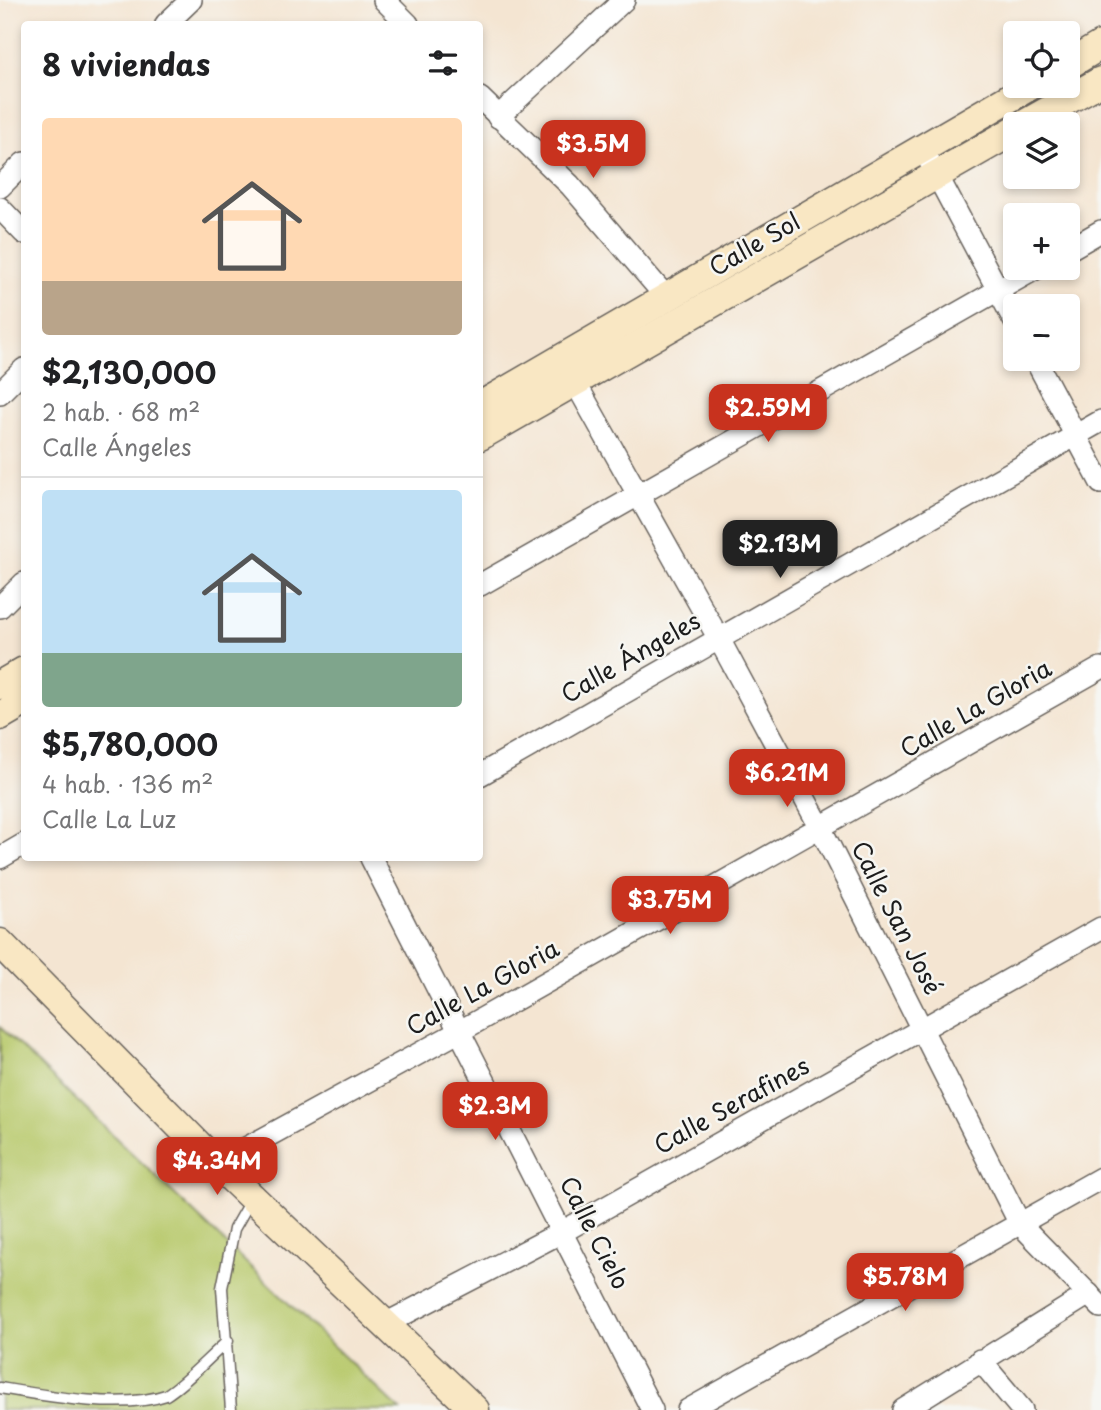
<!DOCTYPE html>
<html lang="es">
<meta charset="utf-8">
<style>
body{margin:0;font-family:"Playpen Sans",sans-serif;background:#f2f2f2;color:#202124;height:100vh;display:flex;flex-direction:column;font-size:26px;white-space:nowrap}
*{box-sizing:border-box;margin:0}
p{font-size:23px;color:#757577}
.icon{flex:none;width:38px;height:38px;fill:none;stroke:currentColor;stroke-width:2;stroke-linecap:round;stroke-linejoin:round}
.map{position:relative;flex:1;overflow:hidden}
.side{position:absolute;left:21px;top:21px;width:462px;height:840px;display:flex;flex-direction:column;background:#fff;border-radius:7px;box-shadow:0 4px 10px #0003}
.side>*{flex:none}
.tools{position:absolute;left:1003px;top:21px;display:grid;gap:14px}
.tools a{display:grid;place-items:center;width:77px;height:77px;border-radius:7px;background:#fff;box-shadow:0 4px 10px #0003;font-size:35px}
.price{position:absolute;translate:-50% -60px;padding:0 16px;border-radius:14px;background:#c8321e;color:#fff;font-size:23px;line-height:46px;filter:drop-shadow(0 2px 4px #0008)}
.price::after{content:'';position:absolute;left:50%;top:42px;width:21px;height:16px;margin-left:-10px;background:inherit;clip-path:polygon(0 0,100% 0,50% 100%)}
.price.selected{background:#222;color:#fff}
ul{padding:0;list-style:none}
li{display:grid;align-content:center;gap:14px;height:371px;padding:0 21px}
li+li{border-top:2px solid #e0e0e0}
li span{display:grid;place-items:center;height:217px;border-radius:7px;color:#555}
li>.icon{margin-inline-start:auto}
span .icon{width:126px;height:126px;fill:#fffc;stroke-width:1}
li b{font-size:30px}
h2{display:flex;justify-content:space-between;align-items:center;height:84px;padding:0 21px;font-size:30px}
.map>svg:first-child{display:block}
</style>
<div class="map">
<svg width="1101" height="1410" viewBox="0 0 1101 1410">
<rect width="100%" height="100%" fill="#f6f6f2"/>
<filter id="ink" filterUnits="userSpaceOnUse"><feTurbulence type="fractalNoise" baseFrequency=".0143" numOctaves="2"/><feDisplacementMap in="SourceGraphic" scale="14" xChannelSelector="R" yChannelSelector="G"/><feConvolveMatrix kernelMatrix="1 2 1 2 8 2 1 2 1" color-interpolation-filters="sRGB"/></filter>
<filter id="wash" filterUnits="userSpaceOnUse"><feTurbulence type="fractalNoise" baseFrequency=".00686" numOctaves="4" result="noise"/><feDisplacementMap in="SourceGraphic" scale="28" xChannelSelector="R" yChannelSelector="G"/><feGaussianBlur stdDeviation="1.57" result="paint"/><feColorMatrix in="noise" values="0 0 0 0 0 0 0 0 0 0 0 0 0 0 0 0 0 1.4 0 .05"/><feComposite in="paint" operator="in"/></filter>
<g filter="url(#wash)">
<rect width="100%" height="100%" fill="#f4e5d2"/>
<!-- green -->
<polygon fill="#b8c96c" stroke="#6a7244" stroke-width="2" points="0,1027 400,1410 0,1410"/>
</g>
<g filter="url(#ink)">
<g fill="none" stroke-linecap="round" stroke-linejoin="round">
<defs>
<g id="lane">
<path d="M0,1388C47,1396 123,1410 166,1395C188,1381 208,1358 228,1341"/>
<polyline points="231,1410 222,1288 234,1229 251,1199"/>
</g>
<g id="street">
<polyline points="384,0 408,24"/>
<polyline points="166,24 191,0"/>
<polyline points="480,98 570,185 666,297"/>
<polyline points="498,117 624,0"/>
<polyline points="930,162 1015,322"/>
<polyline points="0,187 24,163"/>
<polyline points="0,208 24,233"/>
<polyline points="1068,250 1101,231"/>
<polyline points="1035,359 1101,483"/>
<polyline points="575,382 719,639 820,827 1020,1224 1101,1307"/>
<polyline points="0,393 24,369"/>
<polyline points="480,585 1037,268"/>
<polyline points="0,607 24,583"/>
<polyline points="480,775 1101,421"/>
<polyline points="0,858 24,844"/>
<polyline points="371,858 652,1410"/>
<polyline points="217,1164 462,1030 1101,668"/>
<polyline points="385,1324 564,1231 1101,928"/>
<polyline points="980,1360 1022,1410"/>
<polyline points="688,1410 1101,1178"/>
<polyline points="903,1410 1089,1294"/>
</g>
<g id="secondary">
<polyline points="1068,65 1101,45"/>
<polyline points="1025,124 1101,81"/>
<polyline points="480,406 1030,86"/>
<polyline points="480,436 1015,130"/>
<polyline points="0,685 24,671"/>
<polyline points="0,716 24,702"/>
<polyline points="0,943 217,1164 475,1410"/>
</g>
</defs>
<!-- lane casing -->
<use href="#lane" stroke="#68625c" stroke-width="13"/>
<!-- street casing -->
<use href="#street" stroke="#68625c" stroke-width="24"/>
<!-- secondary casing -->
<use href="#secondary" stroke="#68625c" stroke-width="31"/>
<!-- lane -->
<use href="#lane" stroke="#fff" stroke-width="10"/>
<!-- street -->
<use href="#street" stroke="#fff" stroke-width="21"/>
<!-- secondary -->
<use href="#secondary" stroke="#f9e7c3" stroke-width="28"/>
</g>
</g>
<g text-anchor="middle" stroke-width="5" stroke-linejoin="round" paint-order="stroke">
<!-- street labels -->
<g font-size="24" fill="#1c1c1c" stroke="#f6f6f2">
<text transform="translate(755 245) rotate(-30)" y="8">Calle Sol</text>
<text transform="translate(631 658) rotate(-30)" y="8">Calle Ángeles</text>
<text transform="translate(976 709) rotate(-30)" y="8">Calle La Gloria</text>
<text transform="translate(896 918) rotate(63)" y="8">Calle San José</text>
<text transform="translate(483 988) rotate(-29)" y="8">Calle La Gloria</text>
<text transform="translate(732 1106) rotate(-29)" y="8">Calle Serafines</text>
<text transform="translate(594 1233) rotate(63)" y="8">Calle Cielo</text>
</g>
</g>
</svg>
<div class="tools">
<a><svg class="icon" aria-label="locate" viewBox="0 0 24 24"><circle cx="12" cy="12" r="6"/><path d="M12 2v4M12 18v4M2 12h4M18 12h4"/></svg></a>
<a><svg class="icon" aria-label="layers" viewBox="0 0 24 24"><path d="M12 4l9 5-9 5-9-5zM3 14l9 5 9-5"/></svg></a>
<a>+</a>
<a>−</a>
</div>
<b class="price" style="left:593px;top:180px">$3.5M</b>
<b class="price" style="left:768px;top:444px">$2.59M</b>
<b class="price selected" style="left:780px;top:580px">$2.13M</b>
<b class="price" style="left:787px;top:809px">$6.21M</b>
<b class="price" style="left:670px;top:936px">$3.75M</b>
<b class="price" style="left:495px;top:1142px">$2.3M</b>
<b class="price" style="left:217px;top:1197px">$4.34M</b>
<b class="price" style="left:905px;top:1313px">$5.78M</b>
<section class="side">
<h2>8 viviendas<svg class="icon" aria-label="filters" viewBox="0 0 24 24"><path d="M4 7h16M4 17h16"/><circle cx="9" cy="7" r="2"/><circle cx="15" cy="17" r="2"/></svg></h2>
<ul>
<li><span style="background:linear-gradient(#ffd9b3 75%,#b9a48a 0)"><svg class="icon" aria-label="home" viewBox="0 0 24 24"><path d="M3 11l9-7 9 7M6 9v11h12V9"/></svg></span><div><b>$2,130,000</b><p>2 hab. · 68 m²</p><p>Calle Ángeles</p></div></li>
<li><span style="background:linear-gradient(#bfe0f5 75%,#7fa58c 0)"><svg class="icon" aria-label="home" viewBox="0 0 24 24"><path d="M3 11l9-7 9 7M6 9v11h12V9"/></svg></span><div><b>$5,780,000</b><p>4 hab. · 136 m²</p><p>Calle La Luz</p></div></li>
</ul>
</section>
</div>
